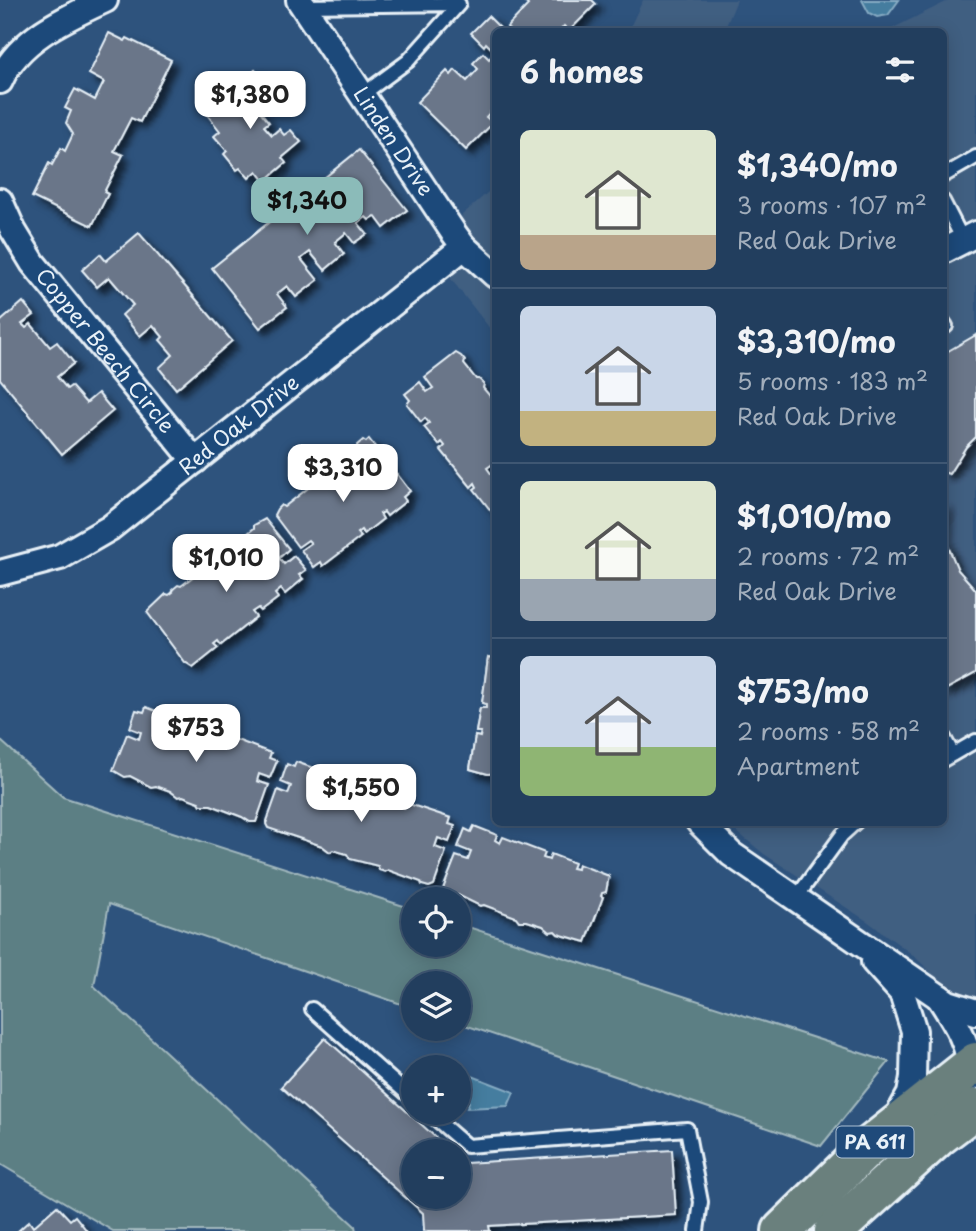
<!DOCTYPE html>
<meta charset="utf-8">
<style>
body{margin:0;font-family:"Playpen Sans",sans-serif;background:#2a4564;color:#f1f3f6;height:100vh;display:flex;flex-direction:column;font-size:26px;white-space:nowrap}
*{box-sizing:border-box;margin:0}
p{font-size:23px;color:#a2aebc}
.icon{flex:none;width:38px;height:38px;fill:none;stroke:currentColor;stroke-width:2;stroke-linecap:round;stroke-linejoin:round}
.map{position:relative;flex:1;overflow:hidden}
.panel{position:absolute;left:492px;top:28px;width:455px;height:798px;display:flex;flex-direction:column;background:#223e5e;border-radius:10px;box-shadow:0 4px 18px #0003,0 0 0 2px #3f5773}
.panel>*{flex:none}
.tools{position:absolute;left:401px;top:887px;display:grid;gap:14px}
.tools a{display:grid;place-items:center;width:70px;height:70px;border-radius:50%;background:#223e5e;box-shadow:0 4px 18px #0003,0 0 0 2px #3f5773;font-size:35px}
.price{position:absolute;translate:-50% -60px;padding:0 16px;border-radius:14px;background:#fff;color:#222;font-size:23px;line-height:46px;filter:drop-shadow(0 2px 4px #0008)}
.price::after{content:'';position:absolute;left:50%;top:42px;width:21px;height:16px;margin-left:-10px;background:inherit;clip-path:polygon(0 0,100% 0,50% 100%)}
.price.current{background:#8bbbb9;color:#111}
ul{padding:0;list-style:none}
li{display:flex;align-items:center;gap:21px;height:175px;padding:0 28px}
li+li{border-top:2px solid #3f5773}
li span{display:grid;place-items:center;flex:none;width:196px;height:140px;border-radius:10px;color:#555}
li>.icon{margin-inline-start:auto}
span .icon{width:84px;height:84px;fill:#fffc;stroke-width:1}
li b{font-size:30px}
h2{display:flex;justify-content:space-between;align-items:center;height:84px;padding:0 28px;font-size:30px}
.map>svg:first-child{display:block}
</style>
<div class="map">
<svg width="976" height="1231" viewBox="0 0 976 1231">
<defs>
<filter id="shadow"><feDropShadow dx="6" dy="6" stdDeviation="3.5" flood-color="#0009"/></filter>
</defs>
<rect width="100%" height="100%" fill="#2e537d"/>
<filter id="ink" filterUnits="userSpaceOnUse"><feTurbulence type="fractalNoise" baseFrequency=".0143" numOctaves="2"/><feDisplacementMap in="SourceGraphic" scale="14" xChannelSelector="R" yChannelSelector="G"/><feConvolveMatrix kernelMatrix="1 2 1 2 8 2 1 2 1" color-interpolation-filters="sRGB"/></filter>
<g filter="url(#ink)">
<!-- built -->
<g fill="#405e81">
<polygon points="643,0 737,0 724,31 628,31"/>
<polygon points="950,0 976,0 976,1001 954,995 913,955 867,921 764,854 726,823 943,822 943,32 887,31"/>
<polygon points="495,186 495,335 451,279 462,215"/>
</g>
<!-- green -->
<polygon fill="#5c7f84" stroke="#a2b8be" stroke-width="2" points="0,740 63,797 413,909 413,945 458,945 459,924 889,1062 821,1146 459,1023 458,984 413,984 413,1008 109,904 94,986 355,1226 356,1231 113,1231 0,1164"/>
<!-- water -->
<g fill="#447d9f" stroke="#86abc3" stroke-width="2">
<polygon points="862,0 899,0 888,15 877,17 869,13"/>
<polygon points="459,1071 514,1092 508,1106 467,1108 469,1102 463,1095 459,1096"/>
</g>
<!-- building -->
<g fill="#6a7689" stroke="#e8f1f8" stroke-width="2" filter="url(#shadow)">
<polygon points="523,0 592,0 596,4 569,31 564,26 559,32 511,32 507,27 528,5"/>
<polygon points="488,16 504,32 495,32 495,52 486,43 484,46 471,33"/>
<polygon points="109,33 125,41 127,38 171,60 140,122 131,118 114,151 123,155 104,192 108,194 92,226 32,197 49,163 52,165 61,148 65,151 73,134 66,123 71,111 65,108 75,89 95,100 104,82 89,74"/>
<polygon points="483,53 489,59 495,53 495,107 486,117 493,123 466,150 417,102 447,71 451,75 455,70 467,81 478,69 473,63"/>
<polygon points="255,70 270,88 252,102 269,122 264,126 272,135 279,129 284,135 291,130 301,142 282,158 286,163 265,181 257,171 249,178 240,168 237,170 224,154 227,151 214,136 220,131 205,112"/>
<polygon points="359,150 407,210 384,228 375,216 369,220 366,217 358,223 367,234 354,243 346,233 335,242 344,254 325,270 310,252 301,259 318,280 296,297 287,286 277,294 287,307 260,328 212,268"/>
<polygon points="139,233 232,341 176,389 159,368 173,355 160,340 163,337 153,325 140,336 122,315 133,305 109,277 97,287 82,270 100,254 106,261"/>
<polygon points="23,302 34,315 22,324 26,328 31,324 50,347 57,342 74,363 57,377 67,389 71,386 86,403 98,393 113,411 62,454 0,379 0,322"/>
<polygon points="976,335 976,437 966,447 949,474 943,472 943,354"/>
<polygon points="456,353 461,356 465,361 464,364 476,379 479,379 484,384 483,388 495,402 495,467 493,464 487,468 492,475 495,472 495,516 474,489 477,487 475,483 471,487 441,450 445,446 442,442 439,445 424,427 429,423 425,418 421,422 407,404 410,400 405,394 420,382 427,392 433,388 425,377"/>
<polygon points="369,439 393,470 383,477 387,482 397,474 410,491 403,497 406,501 387,516 384,512 380,514 383,519 364,534 361,530 357,533 361,537 323,566 321,562 314,567 301,550 311,543 308,540 298,547 274,515 277,509 281,505 284,507 312,485 312,481 317,478 320,479 335,467 335,463 358,449 357,445 363,440 366,442"/>
<polygon points="943,504 946,505 945,539 958,570 976,590 976,673 943,691"/>
<polygon points="265,519 289,549 279,558 284,564 294,556 306,570 299,575 303,579 285,594 281,589 275,594 278,598 261,611 258,608 252,612 256,617 221,645 218,641 214,644 218,648 193,668 185,663 147,612 166,594 169,595 173,592 172,590 178,585 181,586 208,565 207,561 213,557 216,558 231,546 231,543 236,539 240,540 254,528 254,525"/>
<polygon points="495,649 495,773 488,774 470,769 475,736 480,737 481,732 476,732 480,708 486,708 486,704 482,703 488,657 494,658"/>
<polygon points="495,649 495,773 488,774 470,769 475,736 480,737 481,732 476,732 480,708 486,708 486,704 482,703 488,657 494,658"/>
<polygon points="146,707 169,716 167,720 171,722 173,717 196,726 194,731 199,733 201,727 224,735 222,741 227,743 229,737 271,753 269,758 277,761 270,778 259,774 257,781 269,785 256,822 250,822 242,817 211,805 201,805 199,802 183,796 178,797 170,791 156,786 151,787 130,776 125,777 113,770 127,734 139,739 141,732 130,728 136,710 144,712"/>
<polygon points="296,762 319,770 318,775 322,777 324,772 347,781 345,786 350,787 352,782 375,791 373,796 378,798 379,793 402,801 400,806 405,808 406,803 451,818 449,824 455,826 449,842 438,838 435,847 446,851 434,885 429,887 422,885 421,882 388,870 385,872 379,870 378,866 350,859 347,854 333,850 330,852 322,846 268,828 266,824 278,790 288,794 291,786 281,782 287,764 294,767"/>
<polygon points="474,826 497,835 495,840 500,843 503,837 545,853 543,858 549,860 551,854 574,863 572,868 577,869 578,864 609,876 606,892 602,893 601,896 603,897 586,942 558,934 555,931 550,932 543,926 527,921 519,921 516,917 484,905 480,906 458,895 447,895 443,889 456,856 468,860 471,852 458,847 465,829 471,832"/>
<polygon points="325,1038 452,1152 413,1152 413,1197 458,1197 458,1157 466,1163 672,1150 676,1215 489,1226 490,1231 424,1231 423,1213 281,1087"/>
<polygon points="57,1206 70,1220 75,1216 87,1231 18,1231 29,1221 33,1227"/>
</g>
<g fill="none" stroke-linecap="round" stroke-linejoin="round">
<defs>
<g id="service">
<polyline points="304,6 459,4 408,61 362,95"/>
<polyline points="943,176 976,157"/>
<polyline points="943,201 963,240"/>
<polyline points="943,322 946,326"/>
<polyline points="943,736 953,754"/>
<polyline points="943,760 976,741"/>
<polyline points="796,898 842,835 856,822"/>
<polyline points="312,1009 413,1099"/>
<polyline points="429,1113 467,1146 687,1129 701,1202 697,1231"/>
</g>
<g id="minor">
<path id="s1" d="M299,0L453,232L464,247L495,275"/>
<path d="M0,81C18,39 66,18 105,0"/>
<path id="s2" d="M0,201L13,230L33,263L195,461"/>
<polyline points="943,251 976,234"/>
<path id="s3" d="M0,573L60,557L110,528L464,247"/>
<polyline points="699,822 731,854 948,1003 976,1012"/>
<polyline points="874,962 902,993 914,1031 913,1077 910,1094 896,1119"/>
<path d="M939,997C956,1023 971,1046 971,1078"/>
</g>
<g id="trunk">
<polyline points="782,1231 865,1150 976,1062"/>
<polyline points="834,1231 939,1136 976,1108"/>
</g>
</defs>
<!-- service casing -->
<use href="#service" stroke="#e8f1f8" stroke-width="18"/>
<!-- minor casing -->
<use href="#minor" stroke="#e8f1f8" stroke-width="30"/>
<!-- trunk casing -->
<use href="#trunk" stroke="#e8f1f8" stroke-width="44"/>
<!-- service -->
<use href="#service" stroke="#1f4a7a" stroke-width="12"/>
<!-- minor -->
<use href="#minor" stroke="#1f4a7a" stroke-width="24"/>
<!-- trunk -->
<use href="#trunk" stroke="#6a807d" stroke-width="38"/>
</g>
</g>
<g text-anchor="middle" stroke-width="6" stroke-linejoin="round" paint-order="stroke">
<!-- shield labels -->
<rect fill="#1f4a7a" stroke="#acbfd2" stroke-width="2" x="836.5" y="1126.5" width="77" height="31" rx="5"/>
<g font-size="19" font-weight="bold" fill="#e8f1f8">
<text x="875" y="1149">PA 611</text>
</g>
<!-- street labels -->
<g font-size="21" fill="#e8f1f8" stroke="#1f4a7a">
<text dy="7" stroke="none"><textPath href="#s1" startOffset="170">Linden Drive</textPath></text>
<text dy="7" stroke="none"><textPath href="#s2" startOffset="184">Copper Beech Circle</textPath></text>
<text dy="7" stroke="none"><textPath href="#s3" startOffset="285">Red Oak Drive</textPath></text>
</g>
</g>
</svg>
<div class="tools">
<a><svg class="icon" aria-label="locate" viewBox="0 0 24 24"><circle cx="12" cy="12" r="6"/><path d="M12 2v4M12 18v4M2 12h4M18 12h4"/></svg></a>
<a><svg class="icon" aria-label="layers" viewBox="0 0 24 24"><path d="M12 4l9 5-9 5-9-5zM3 14l9 5 9-5"/></svg></a>
<a>+</a>
<a>−</a>
</div>
<b class="price" style="left:250px;top:131px">$1,380</b>
<b class="price current" style="left:307px;top:237px">$1,340</b>
<b class="price" style="left:343px;top:504px">$3,310</b>
<b class="price" style="left:226px;top:594px">$1,010</b>
<b class="price" style="left:196px;top:764px">$753</b>
<b class="price" style="left:361px;top:824px">$1,550</b>
<section class="panel">
<h2>6 homes<svg class="icon" aria-label="filters" viewBox="0 0 24 24"><path d="M4 7h16M4 17h16"/><circle cx="9" cy="7" r="2"/><circle cx="15" cy="17" r="2"/></svg></h2>
<ul>
<li><span style="background:linear-gradient(#dfe7d0 75%,#b9a48a 0)"><svg class="icon" aria-label="home" viewBox="0 0 24 24"><path d="M3 11l9-7 9 7M6 9v11h12V9"/></svg></span><div><b>$1,340/mo</b><p>3 rooms · 107 m²</p><p>Red Oak Drive</p></div></li>
<li><span style="background:linear-gradient(#c9d6e8 75%,#c2b280 0)"><svg class="icon" aria-label="home" viewBox="0 0 24 24"><path d="M3 11l9-7 9 7M6 9v11h12V9"/></svg></span><div><b>$3,310/mo</b><p>5 rooms · 183 m²</p><p>Red Oak Drive</p></div></li>
<li><span style="background:linear-gradient(#dfe7d0 70%,#9aa5b1 0)"><svg class="icon" aria-label="home" viewBox="0 0 24 24"><path d="M3 11l9-7 9 7M6 9v11h12V9"/></svg></span><div><b>$1,010/mo</b><p>2 rooms · 72 m²</p><p>Red Oak Drive</p></div></li>
<li><span style="background:linear-gradient(#c9d6e8 65%,#8fb573 0)"><svg class="icon" aria-label="home" viewBox="0 0 24 24"><path d="M3 11l9-7 9 7M6 9v11h12V9"/></svg></span><div><b>$753/mo</b><p>2 rooms · 58 m²</p><p>Apartment</p></div></li>
</ul>
</section>
</div>
